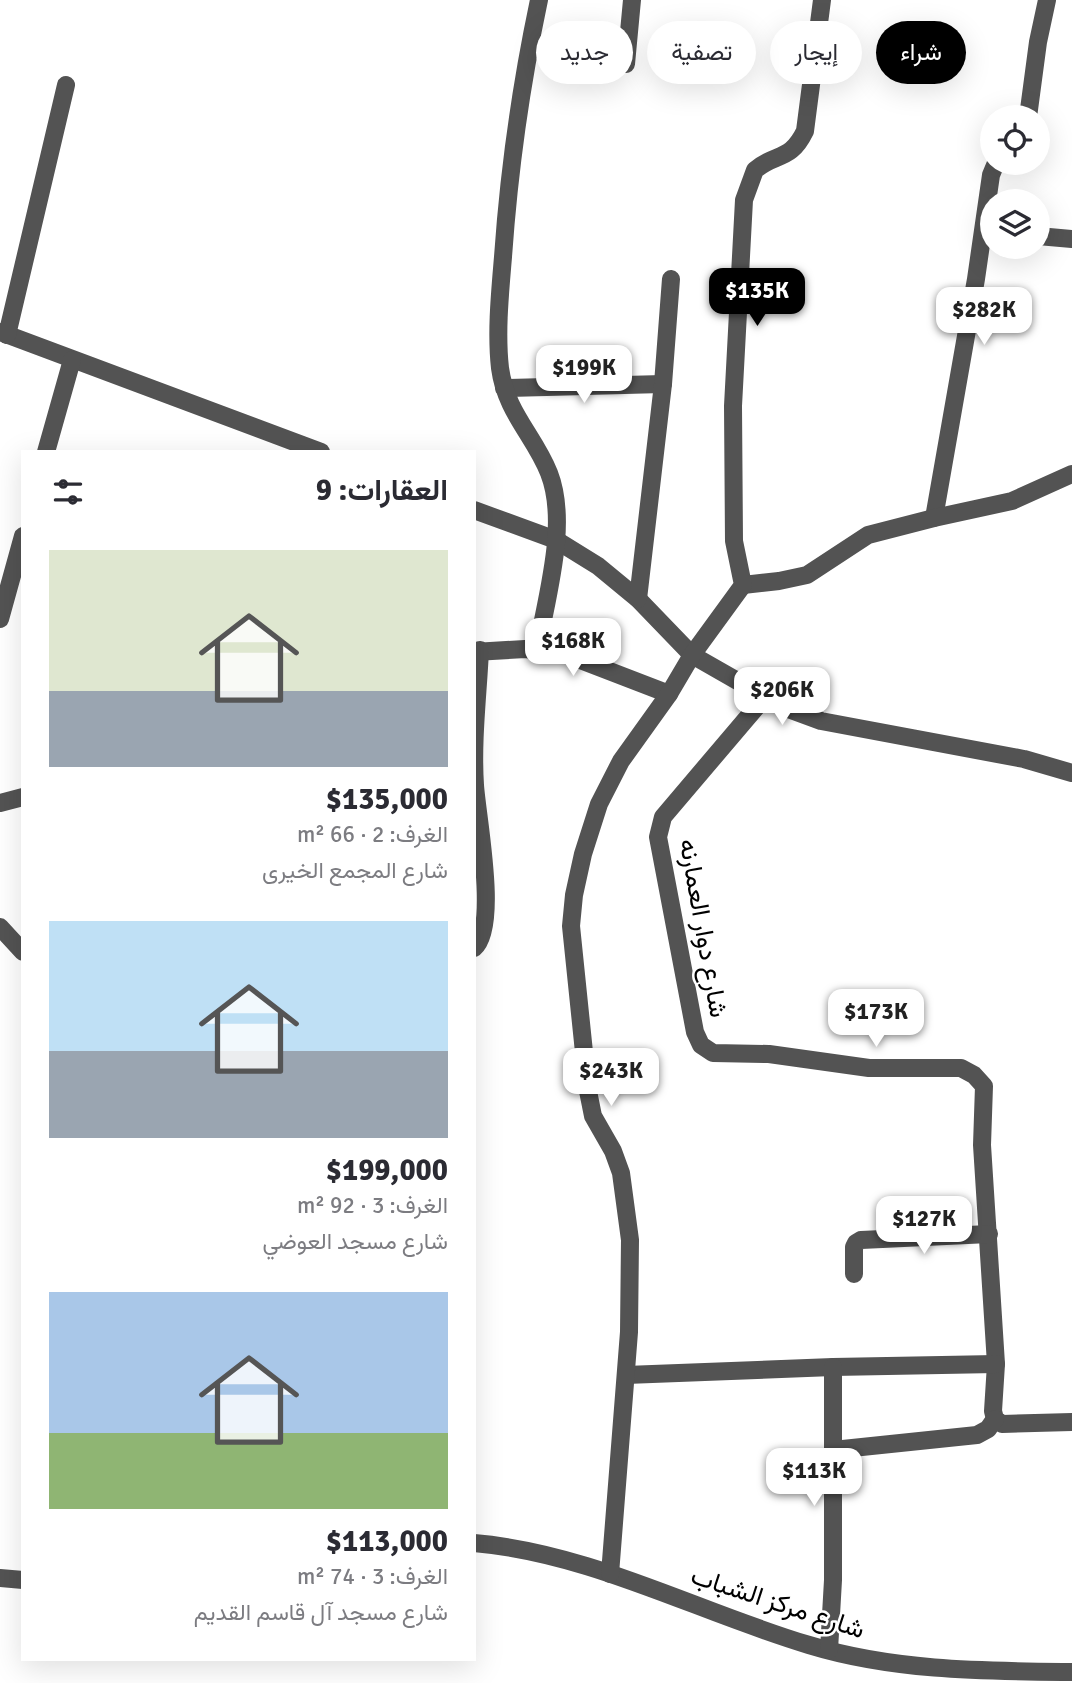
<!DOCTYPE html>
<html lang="ar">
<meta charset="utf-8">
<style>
body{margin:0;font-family:Signika,Vazirmatn,sans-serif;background:#f2f2f3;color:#2b2b33;direction:rtl;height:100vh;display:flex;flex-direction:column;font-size:26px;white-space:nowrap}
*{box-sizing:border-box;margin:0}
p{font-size:23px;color:#7c7c81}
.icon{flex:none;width:38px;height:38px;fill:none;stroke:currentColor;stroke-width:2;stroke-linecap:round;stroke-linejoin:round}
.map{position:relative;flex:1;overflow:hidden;direction:ltr}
.details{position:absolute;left:21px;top:450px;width:455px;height:1211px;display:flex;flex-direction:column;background:#fff;border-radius:0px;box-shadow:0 7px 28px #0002;direction:rtl}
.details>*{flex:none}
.top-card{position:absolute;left:497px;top:21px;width:469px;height:63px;direction:rtl;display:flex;gap:14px}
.controls{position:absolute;left:980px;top:105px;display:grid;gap:14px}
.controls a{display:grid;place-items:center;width:70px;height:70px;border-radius:50%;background:#fff;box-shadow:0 7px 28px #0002;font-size:35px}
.price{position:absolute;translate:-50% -60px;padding:0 16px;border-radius:14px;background:#fff;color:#222;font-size:23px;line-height:46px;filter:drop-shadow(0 2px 4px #0008)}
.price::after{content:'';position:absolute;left:50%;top:42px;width:21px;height:16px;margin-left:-10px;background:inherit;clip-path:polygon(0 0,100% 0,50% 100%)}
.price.selected{background:#000;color:#fff}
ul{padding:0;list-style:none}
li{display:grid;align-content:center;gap:14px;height:371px;padding:0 28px}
li span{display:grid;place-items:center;height:217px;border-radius:0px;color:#555}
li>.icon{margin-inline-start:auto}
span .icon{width:126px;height:126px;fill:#fffc;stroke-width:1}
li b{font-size:30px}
h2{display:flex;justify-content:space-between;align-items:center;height:84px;padding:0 28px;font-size:30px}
.tag{padding:0 24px;border-radius:32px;background:#fff;box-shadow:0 7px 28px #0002;font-size:24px;line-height:63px}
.tag.selected{background:#000;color:#fff}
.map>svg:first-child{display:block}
</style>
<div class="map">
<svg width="1072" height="1683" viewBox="0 0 1072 1683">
<rect width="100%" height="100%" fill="#fff"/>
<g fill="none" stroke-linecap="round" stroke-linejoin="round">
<!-- minor -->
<g stroke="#535353" stroke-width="18">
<polyline points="626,64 632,0"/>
<polyline points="1028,117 1038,42 1047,0"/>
<polyline points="1038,236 1072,239"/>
<polyline points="0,332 321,452"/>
<polyline points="7,335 66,85"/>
<polyline points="504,388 663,384"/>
<polyline points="46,452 72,360"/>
<polyline points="474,510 556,540 598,566 638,599 692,655 783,707 821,721 1024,759 1072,773"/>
<polyline points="934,518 976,279 991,175 996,163"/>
<polyline points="743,585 779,581 807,575 868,535 934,518 1012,501 1072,474"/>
<polyline points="638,599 663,384 671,279"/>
<polyline points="0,619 23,536"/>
<path d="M537,651C546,598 569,524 549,473C534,435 506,413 500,368C496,332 500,293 503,257C509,170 521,85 539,0"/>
<polyline points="474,652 525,649 565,654 669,694"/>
<polyline points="764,698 663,817 658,837 695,1032 701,1045 713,1053 769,1054 869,1068 961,1068 974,1075 984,1086 982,1145 996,1364 993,1411 995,1419 1002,1424 1072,1422"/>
<polyline points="0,803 23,797"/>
<polyline points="0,927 23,952"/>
<path d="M474,948C499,927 477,817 475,785C472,741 478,694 480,650"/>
<polyline points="854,1274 854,1247 856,1243 861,1240 989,1234"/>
<polyline points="626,1375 833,1367 996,1364"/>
<polyline points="833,1450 977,1435 988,1429 995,1419"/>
<path d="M474,1543C591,1553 698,1612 809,1645C894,1671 984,1671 1072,1672"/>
<path d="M610,1574L629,1332L630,1240L621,1173L613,1151L593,1116L588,1091L571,926L574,895L583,854L599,804L621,761L669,694L692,655L743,585L734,541L733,406L744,200L755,170C776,152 790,162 805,131L822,0"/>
<polyline points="0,1578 23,1580"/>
<polyline points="829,1650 833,1580 833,1367"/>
</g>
</g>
<g text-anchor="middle" stroke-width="5" stroke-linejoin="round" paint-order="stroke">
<!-- street labels -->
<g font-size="26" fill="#000" stroke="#fff">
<text transform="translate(704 928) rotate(80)" y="9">شارع دوار العمارنه</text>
<text transform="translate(778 1602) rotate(18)" y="9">شارع مركز الشباب</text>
</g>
</g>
</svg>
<div class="controls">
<a><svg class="icon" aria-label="locate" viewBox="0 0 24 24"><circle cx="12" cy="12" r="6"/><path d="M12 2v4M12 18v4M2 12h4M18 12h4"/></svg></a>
<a><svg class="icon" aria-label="layers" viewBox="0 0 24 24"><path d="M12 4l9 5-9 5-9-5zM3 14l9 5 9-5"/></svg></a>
</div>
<b class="price selected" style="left:757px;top:328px">$135K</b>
<b class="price" style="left:984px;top:347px">$282K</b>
<b class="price" style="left:584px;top:405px">$199K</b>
<b class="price" style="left:573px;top:678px">$168K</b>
<b class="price" style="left:782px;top:727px">$206K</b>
<b class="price" style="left:876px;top:1049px">$173K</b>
<b class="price" style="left:611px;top:1108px">$243K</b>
<b class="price" style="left:924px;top:1256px">$127K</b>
<b class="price" style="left:814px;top:1508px">$113K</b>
<div class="top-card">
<a class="tag selected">شراء</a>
<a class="tag">إيجار</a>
<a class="tag">تصفية</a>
<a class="tag">جديد</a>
</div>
<section class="details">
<h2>العقارات: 9<svg class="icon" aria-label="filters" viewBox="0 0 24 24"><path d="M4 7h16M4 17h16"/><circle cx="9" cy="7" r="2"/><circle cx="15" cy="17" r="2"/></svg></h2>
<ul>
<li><span style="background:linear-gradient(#dfe7d0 65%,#9aa5b1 0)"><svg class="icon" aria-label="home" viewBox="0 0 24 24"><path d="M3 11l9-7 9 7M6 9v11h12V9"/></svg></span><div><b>$135,000</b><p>الغرف: 2 · 66 m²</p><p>شارع المجمع الخيرى</p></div></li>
<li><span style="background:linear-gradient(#bfe0f5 60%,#9aa5b1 0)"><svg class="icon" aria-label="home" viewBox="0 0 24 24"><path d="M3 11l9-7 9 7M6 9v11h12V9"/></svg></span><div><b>$199,000</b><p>الغرف: 3 · 92 m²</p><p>شارع مسجد العوضي</p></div></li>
<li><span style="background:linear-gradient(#a9c7e8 65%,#8fb573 0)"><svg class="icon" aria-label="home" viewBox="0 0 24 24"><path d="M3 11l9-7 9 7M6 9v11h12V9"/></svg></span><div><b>$113,000</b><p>الغرف: 3 · 74 m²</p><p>شارع مسجد آل قاسم القديم</p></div></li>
</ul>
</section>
</div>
